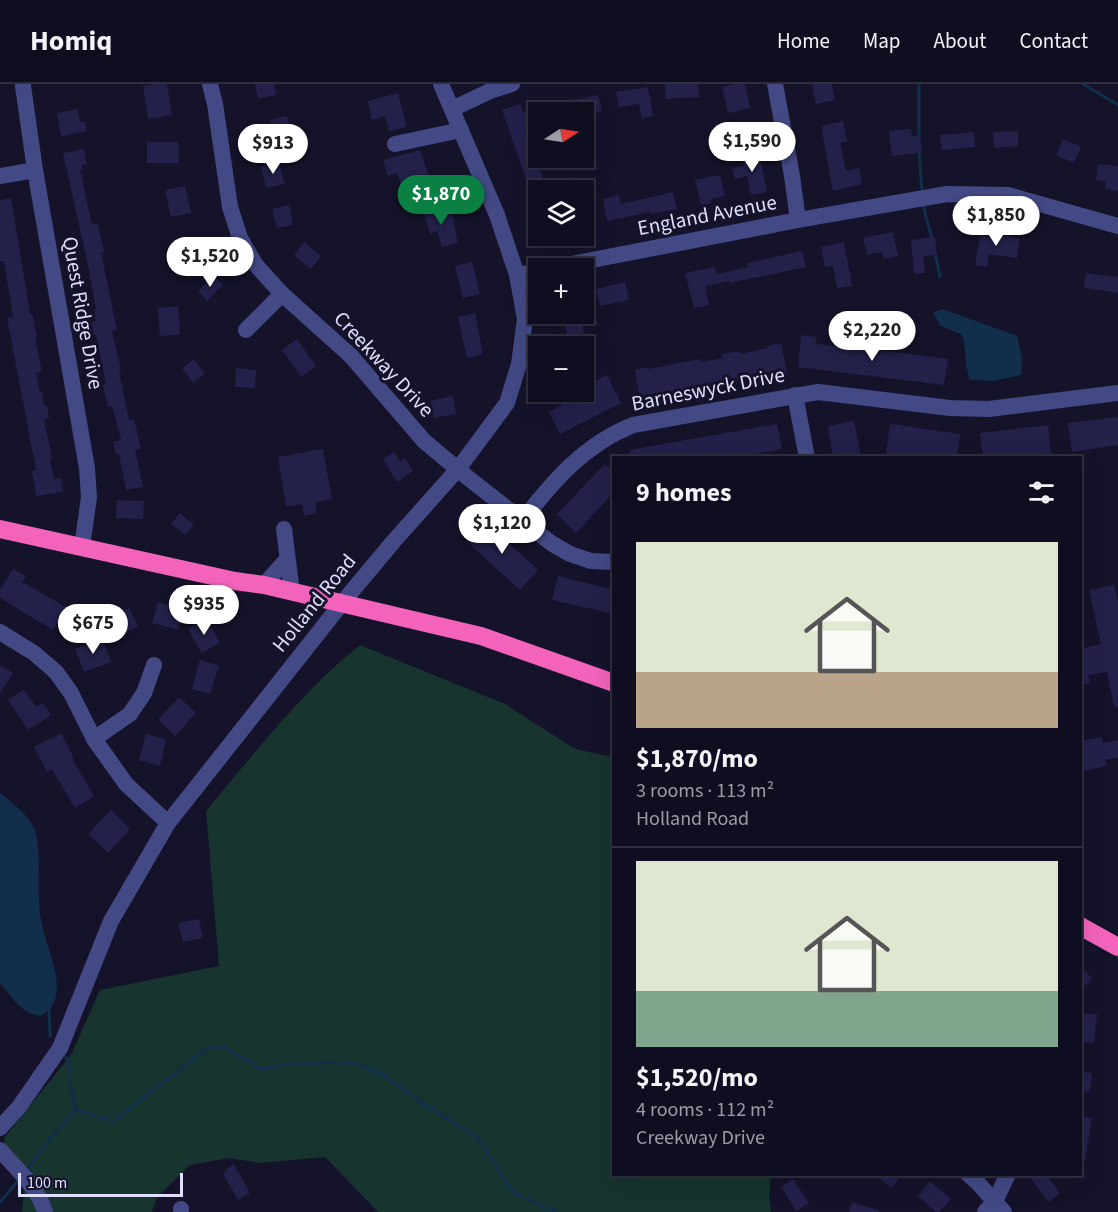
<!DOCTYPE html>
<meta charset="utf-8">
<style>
body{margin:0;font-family:"Source Sans 3",sans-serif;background:#1d1c2d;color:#f1f3f6;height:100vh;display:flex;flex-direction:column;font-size:22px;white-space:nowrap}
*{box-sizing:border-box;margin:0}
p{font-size:20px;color:#9b9ca5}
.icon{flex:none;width:33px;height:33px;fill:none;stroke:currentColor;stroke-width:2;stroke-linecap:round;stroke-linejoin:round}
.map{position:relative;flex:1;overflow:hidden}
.panel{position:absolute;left:612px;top:372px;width:470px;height:720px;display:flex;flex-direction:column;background:#0f0e20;border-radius:0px;box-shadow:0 6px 24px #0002,0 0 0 2px #2f2e3e}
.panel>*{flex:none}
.needle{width:39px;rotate:78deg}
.buttons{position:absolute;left:528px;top:18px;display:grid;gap:12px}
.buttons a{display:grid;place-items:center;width:66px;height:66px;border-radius:0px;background:#0f0e20;box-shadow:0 6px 24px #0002,0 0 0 2px #2f2e3e;font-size:30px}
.scale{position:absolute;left:18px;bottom:15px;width:165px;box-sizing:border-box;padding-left:6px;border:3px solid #dfdffd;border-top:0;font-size:16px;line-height:21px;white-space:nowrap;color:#dfdffd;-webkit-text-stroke:4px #14132a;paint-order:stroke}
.price{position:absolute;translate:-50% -51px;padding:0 14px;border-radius:21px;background:#fff;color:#222;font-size:20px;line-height:39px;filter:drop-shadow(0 2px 3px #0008)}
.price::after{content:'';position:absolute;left:50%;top:36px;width:18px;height:14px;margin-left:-9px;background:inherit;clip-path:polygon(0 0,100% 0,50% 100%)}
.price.current{background:#0b8043;color:#fff}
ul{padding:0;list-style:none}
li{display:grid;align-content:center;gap:12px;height:318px;padding:0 24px}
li+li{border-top:2px solid #2f2e3e}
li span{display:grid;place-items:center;height:186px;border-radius:0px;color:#555}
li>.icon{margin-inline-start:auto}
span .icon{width:108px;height:108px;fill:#fffc;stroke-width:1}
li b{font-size:26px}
h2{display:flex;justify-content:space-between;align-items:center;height:72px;padding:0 24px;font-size:26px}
header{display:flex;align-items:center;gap:36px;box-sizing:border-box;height:84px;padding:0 30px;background:#0f0e20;border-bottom:2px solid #2f2e3e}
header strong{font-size:28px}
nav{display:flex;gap:33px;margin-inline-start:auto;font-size:21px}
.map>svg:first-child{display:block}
</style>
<header>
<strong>Homiq</strong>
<nav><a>Home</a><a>Map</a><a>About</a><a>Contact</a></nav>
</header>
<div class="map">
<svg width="1118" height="1128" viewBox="0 0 1118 1128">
<rect width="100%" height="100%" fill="#14132a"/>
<!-- green -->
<path fill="#17342f" d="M360,561L505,620L575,665L613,673L614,1090L771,1091L769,1110L771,1128H378L325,1073L261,1079L229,1074L190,1081L157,1113L152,1128H22L24,1107L8,1080L4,1054L71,971L100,906L219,882L206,727C253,671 303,606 360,561Z"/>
<!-- water -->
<g fill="#112e4a">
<path d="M943,225L1017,252L1022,274L1021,291L993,297L970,296C964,281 967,266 962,251L941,242L933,229Z"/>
<path d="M0,709C13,720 31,732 36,749C42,775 36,808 41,836C45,859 61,890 56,912C54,922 48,928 40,932C20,928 12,913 0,899Z"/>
</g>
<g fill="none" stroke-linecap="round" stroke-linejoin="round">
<!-- stream -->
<g stroke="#112e4a" stroke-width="3">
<polyline points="919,0 919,55"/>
<polyline points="1083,0 1118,21"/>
<polyline points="919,67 922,108"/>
<polyline points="923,121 932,155"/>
<polyline points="935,168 940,192"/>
<polyline points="49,924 50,952"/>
<polyline points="66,973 70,980 70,999 76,1026 113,1037 209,963 225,963 261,985 290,980 311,980 330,978 358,980 384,991 427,1022 478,1054 513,1108 556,1128"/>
<polyline points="27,1087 51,1053 76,1026"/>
<polyline points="0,1118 19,1096"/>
</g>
</g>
<!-- building -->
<g fill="#23214a">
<polygon points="154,0 167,0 172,31 148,35 143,2"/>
<polygon points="255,0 274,0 276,11 258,15"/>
<polygon points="665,0 698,0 699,13 666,15"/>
<polygon points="735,0 745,0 750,24 728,29 722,3"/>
<polygon points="812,0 832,0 835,16 816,20"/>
<polygon points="648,3 653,32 642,34 639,20 619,23 616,8"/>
<polygon points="398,9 407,43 389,47 385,32 372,36 368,17"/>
<polygon points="598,11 602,27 584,30 584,28 570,28 568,17"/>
<polygon points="520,20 523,28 528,26 533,41 525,44 545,99 529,104 502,26"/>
<polygon points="77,25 80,38 85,38 87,47 61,52 57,29"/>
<polygon points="287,32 292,53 275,57 270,36"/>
<polygon points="843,37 847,57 840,59 846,87 859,84 862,100 833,107 821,42"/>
<polygon points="911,45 912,52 920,51 922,69 892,72 889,47"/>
<polygon points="1018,47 1018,62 994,64 993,48"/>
<polygon points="974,48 975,63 942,66 940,51"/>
<polygon points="1063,55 1081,63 1074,79 1056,71"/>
<polygon points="147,58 178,58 179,79 147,79"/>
<polygon points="84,65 87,80 82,81 83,86 80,86 92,141 98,139 104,168 101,169 117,246 112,247 121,286 119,287 129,336 134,335 141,365 135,366 143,403 126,406 119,370 116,370 113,358 121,356 114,329 112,322 108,323 103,301 106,300 96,250 94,251 91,238 96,237 94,226 96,225 88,181 63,69"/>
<polygon points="420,66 433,104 414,111 410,100 402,103 397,89 388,92 383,76"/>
<polygon points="759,67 767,108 751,111 747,92 735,95 732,84 744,82 742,71"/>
<polygon points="280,79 284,100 266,104 261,83"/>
<polygon points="1098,80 1118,82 1118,107 1105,105 1106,97 1096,96"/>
<polygon points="720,91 725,112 711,115 712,119 701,122 695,96"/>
<polygon points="185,102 191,129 171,133 165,106"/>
<polygon points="673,108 677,125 651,130 651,128 607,137 603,115 619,111 621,120"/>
<polygon points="11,114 30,230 32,229 37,253 35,254 42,288 36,289 40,308 42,307 44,322 47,321 49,334 44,335 52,375 50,376 54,395 61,394 63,408 36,412 32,387 36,386 7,234 13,233 4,177 0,177 0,116"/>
<polygon points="289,121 293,141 277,144 272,125"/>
<polygon points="440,122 443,131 452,129 458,159 442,163 437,147 430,150 423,126"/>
<polygon points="981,147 1020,154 1017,174 989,170 987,183 975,181"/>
<polygon points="893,148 898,172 884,175 882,168 867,171 863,154"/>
<polygon points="935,153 937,171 923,172 925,189 914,190 911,156"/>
<polygon points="304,158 321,172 311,185 294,172"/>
<polygon points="844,158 852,202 837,204 833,182 825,183 821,163"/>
<polygon points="186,161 191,181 172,185 168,164"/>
<polygon points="802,167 806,183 730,199 730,197 705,202 709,221 694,224 685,189 715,183 716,190 748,183 747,179"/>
<polygon points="472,178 480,210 463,214 455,182"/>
<polygon points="1086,189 1118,193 1118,209 1084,204"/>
<polygon points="214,191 223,201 207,217 198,207"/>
<polygon points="625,198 629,216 600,222 596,205"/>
<polygon points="178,222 180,250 160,252 158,224"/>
<polygon points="475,229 483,270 467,274 458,233"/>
<polygon points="563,230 580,230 584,249 567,252"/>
<polygon points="801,251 817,253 816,260 879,266 948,275 944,301 798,283"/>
<polygon points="297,255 316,282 301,293 282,266"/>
<polygon points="781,259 787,289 640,316 635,286 648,283 648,285 700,275 701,278 723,274 722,270 739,267 740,270 767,264 767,262"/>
<polygon points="194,275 205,290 193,299 182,284"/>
<polygon points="236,284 256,286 255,304 235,303"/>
<polygon points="607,291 621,319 560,350 549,328 562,321 560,317 579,308 584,308 584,303"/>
<polygon points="453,312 456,330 434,334 430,317"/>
<polygon points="1118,333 1118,361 1072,368 1068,339"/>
<polygon points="854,337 861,374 833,374 828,342"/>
<polygon points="777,340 782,365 755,370 756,373 751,374 631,374 629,366"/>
<polygon points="890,340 960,350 957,374 921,374 886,370"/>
<polygon points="1048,341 1051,369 1019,374 983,374 980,349"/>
<polygon points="323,365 332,415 315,418 317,429 304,432 302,420 286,423 278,373"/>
<polygon points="394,368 400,377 405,374 413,387 397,398 383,375"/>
<polygon points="605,380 614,387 614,408 576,449 557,430"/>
<polygon points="117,416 144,417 143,435 116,434"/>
<polygon points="180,429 194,441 185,451 171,440"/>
<polygon points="484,436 538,486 520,506 466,457"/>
<polygon points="13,485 26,492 22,498 66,523 53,546 0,514 0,506"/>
<polygon points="558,492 614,506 614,530 552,516"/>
<polygon points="1114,501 1118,517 1118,622 1114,623 1107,588 1088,591 1090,599 1080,601 1080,565 1101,560 1089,506"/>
<polygon points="158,518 184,525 178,546 152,539"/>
<polygon points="129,524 138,542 114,555 105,537"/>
<polygon points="206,535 220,558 202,569 188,545"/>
<polygon points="102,554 111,578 84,588 75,565"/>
<polygon points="200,576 219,582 210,610 192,605"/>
<polygon points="0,581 13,589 0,609"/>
<polygon points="24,606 36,623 43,619 51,631 28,646 8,616"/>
<polygon points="179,613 196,629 175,652 158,636"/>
<polygon points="61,649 74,674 72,675 94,712 75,724 52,685 47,688 34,663"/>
<polygon points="146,650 166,655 160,682 139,676"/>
<polygon points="1102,653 1103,659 1118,656 1118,674 1105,676 1107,682 1080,688 1080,657"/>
<polygon points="111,726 130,745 108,769 88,750"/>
<polygon points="199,835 203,854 183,858 178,839"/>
<polygon points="1080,883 1092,894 1080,908"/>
<polygon points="1082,929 1097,930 1094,959 1080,958"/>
<polygon points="1080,988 1092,989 1090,1008 1080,1007"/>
<polygon points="1080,1032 1092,1034 1085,1076 1080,1076"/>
<polygon points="234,1080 250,1109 238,1116 223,1090 227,1087 226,1085"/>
<polygon points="874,1090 902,1090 892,1104"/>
<polygon points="1036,1090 1046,1090 1060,1109 1049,1118 1031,1095"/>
<polygon points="793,1095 809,1119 796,1127 781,1103"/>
<polygon points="930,1097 951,1115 939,1128 936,1128 918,1112"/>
<polygon points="852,1118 878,1126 878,1128 849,1128"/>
</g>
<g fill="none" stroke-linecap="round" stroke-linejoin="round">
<!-- minor -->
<g stroke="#424985" stroke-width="16">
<polyline points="210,0 215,20 230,123 240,154 255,180 282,210 351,272 424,357 467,393 551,459 570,470 591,477 614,478"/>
<polyline points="775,0 792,92 798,136"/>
<polyline points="23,2 35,86 87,384 89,413 82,463"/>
<polyline points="452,25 490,7 512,0"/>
<polyline points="395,60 461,46"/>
<polyline points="0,92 35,86"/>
<polyline points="551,184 798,136 947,110 1008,111 1118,142"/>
<polyline points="517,191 538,187"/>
<polyline points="246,246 282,210"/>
<polyline points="795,311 807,374"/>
<path d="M522,437C553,397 585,360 633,341L818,308L950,324L989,325L1118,309"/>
<polyline points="284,445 292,508"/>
<polyline points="264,501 287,475"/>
<polyline points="0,548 34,569 56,588 71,609 94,655 126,700 168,739"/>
<polyline points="94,655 130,630 144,609 154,581"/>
<polyline points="0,1044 19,1023 60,964 111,837 168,739 342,519 393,458 458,385 507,319 519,280 525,235 517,191 497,131 441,0"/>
<path d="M0,1066C16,1085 38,1103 45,1128"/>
<polyline points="968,1090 977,1098 1004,1128"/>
<polyline points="181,1125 181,1128"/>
<polyline points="985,1128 995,1117 1008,1090"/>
</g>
<!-- highway -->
<g stroke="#f363bc" stroke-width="18">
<polyline points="0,445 235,497 264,501 481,552 614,599"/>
<polyline points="1080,842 1118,863"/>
</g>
</g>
<g text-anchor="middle" stroke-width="6" stroke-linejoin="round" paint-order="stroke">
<!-- street labels -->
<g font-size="21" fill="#dfdffd" stroke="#14132a">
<text transform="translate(707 131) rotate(-11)" y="7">England Avenue</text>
<text transform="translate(83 229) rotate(80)" y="7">Quest Ridge Drive</text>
<text transform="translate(384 280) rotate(47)" y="7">Creekway Drive</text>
<text transform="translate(708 305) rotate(-11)" y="7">Barneswyck Drive</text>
<text transform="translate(314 519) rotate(-51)" y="7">Holland Road</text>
</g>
</g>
</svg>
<div class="buttons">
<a><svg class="needle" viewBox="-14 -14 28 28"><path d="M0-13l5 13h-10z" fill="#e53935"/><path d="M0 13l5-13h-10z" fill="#9b9ca5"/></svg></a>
<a><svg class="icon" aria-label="layers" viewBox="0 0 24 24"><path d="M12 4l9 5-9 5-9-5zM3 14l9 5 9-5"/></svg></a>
<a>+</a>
<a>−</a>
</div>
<div class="scale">100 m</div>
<b class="price" style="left:752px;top:89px">$1,590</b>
<b class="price" style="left:273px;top:91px">$913</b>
<b class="price current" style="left:441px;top:142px">$1,870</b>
<b class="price" style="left:996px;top:163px">$1,850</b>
<b class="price" style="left:210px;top:204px">$1,520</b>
<b class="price" style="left:872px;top:278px">$2,220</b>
<b class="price" style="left:502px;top:471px">$1,120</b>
<b class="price" style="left:204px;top:552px">$935</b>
<b class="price" style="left:93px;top:571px">$675</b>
<section class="panel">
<h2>9 homes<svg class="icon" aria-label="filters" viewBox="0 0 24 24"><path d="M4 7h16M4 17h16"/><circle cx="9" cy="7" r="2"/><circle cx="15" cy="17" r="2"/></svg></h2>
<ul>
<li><span style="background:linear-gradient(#dfe7d0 70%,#b9a48a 0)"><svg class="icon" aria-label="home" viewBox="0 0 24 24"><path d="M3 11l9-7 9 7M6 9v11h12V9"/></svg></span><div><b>$1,870/mo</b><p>3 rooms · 113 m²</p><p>Holland Road</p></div></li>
<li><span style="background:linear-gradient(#dfe7d0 70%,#7fa58c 0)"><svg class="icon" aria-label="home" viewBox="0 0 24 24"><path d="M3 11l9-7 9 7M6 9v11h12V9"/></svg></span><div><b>$1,520/mo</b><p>4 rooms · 112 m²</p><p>Creekway Drive</p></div></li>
</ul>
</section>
</div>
